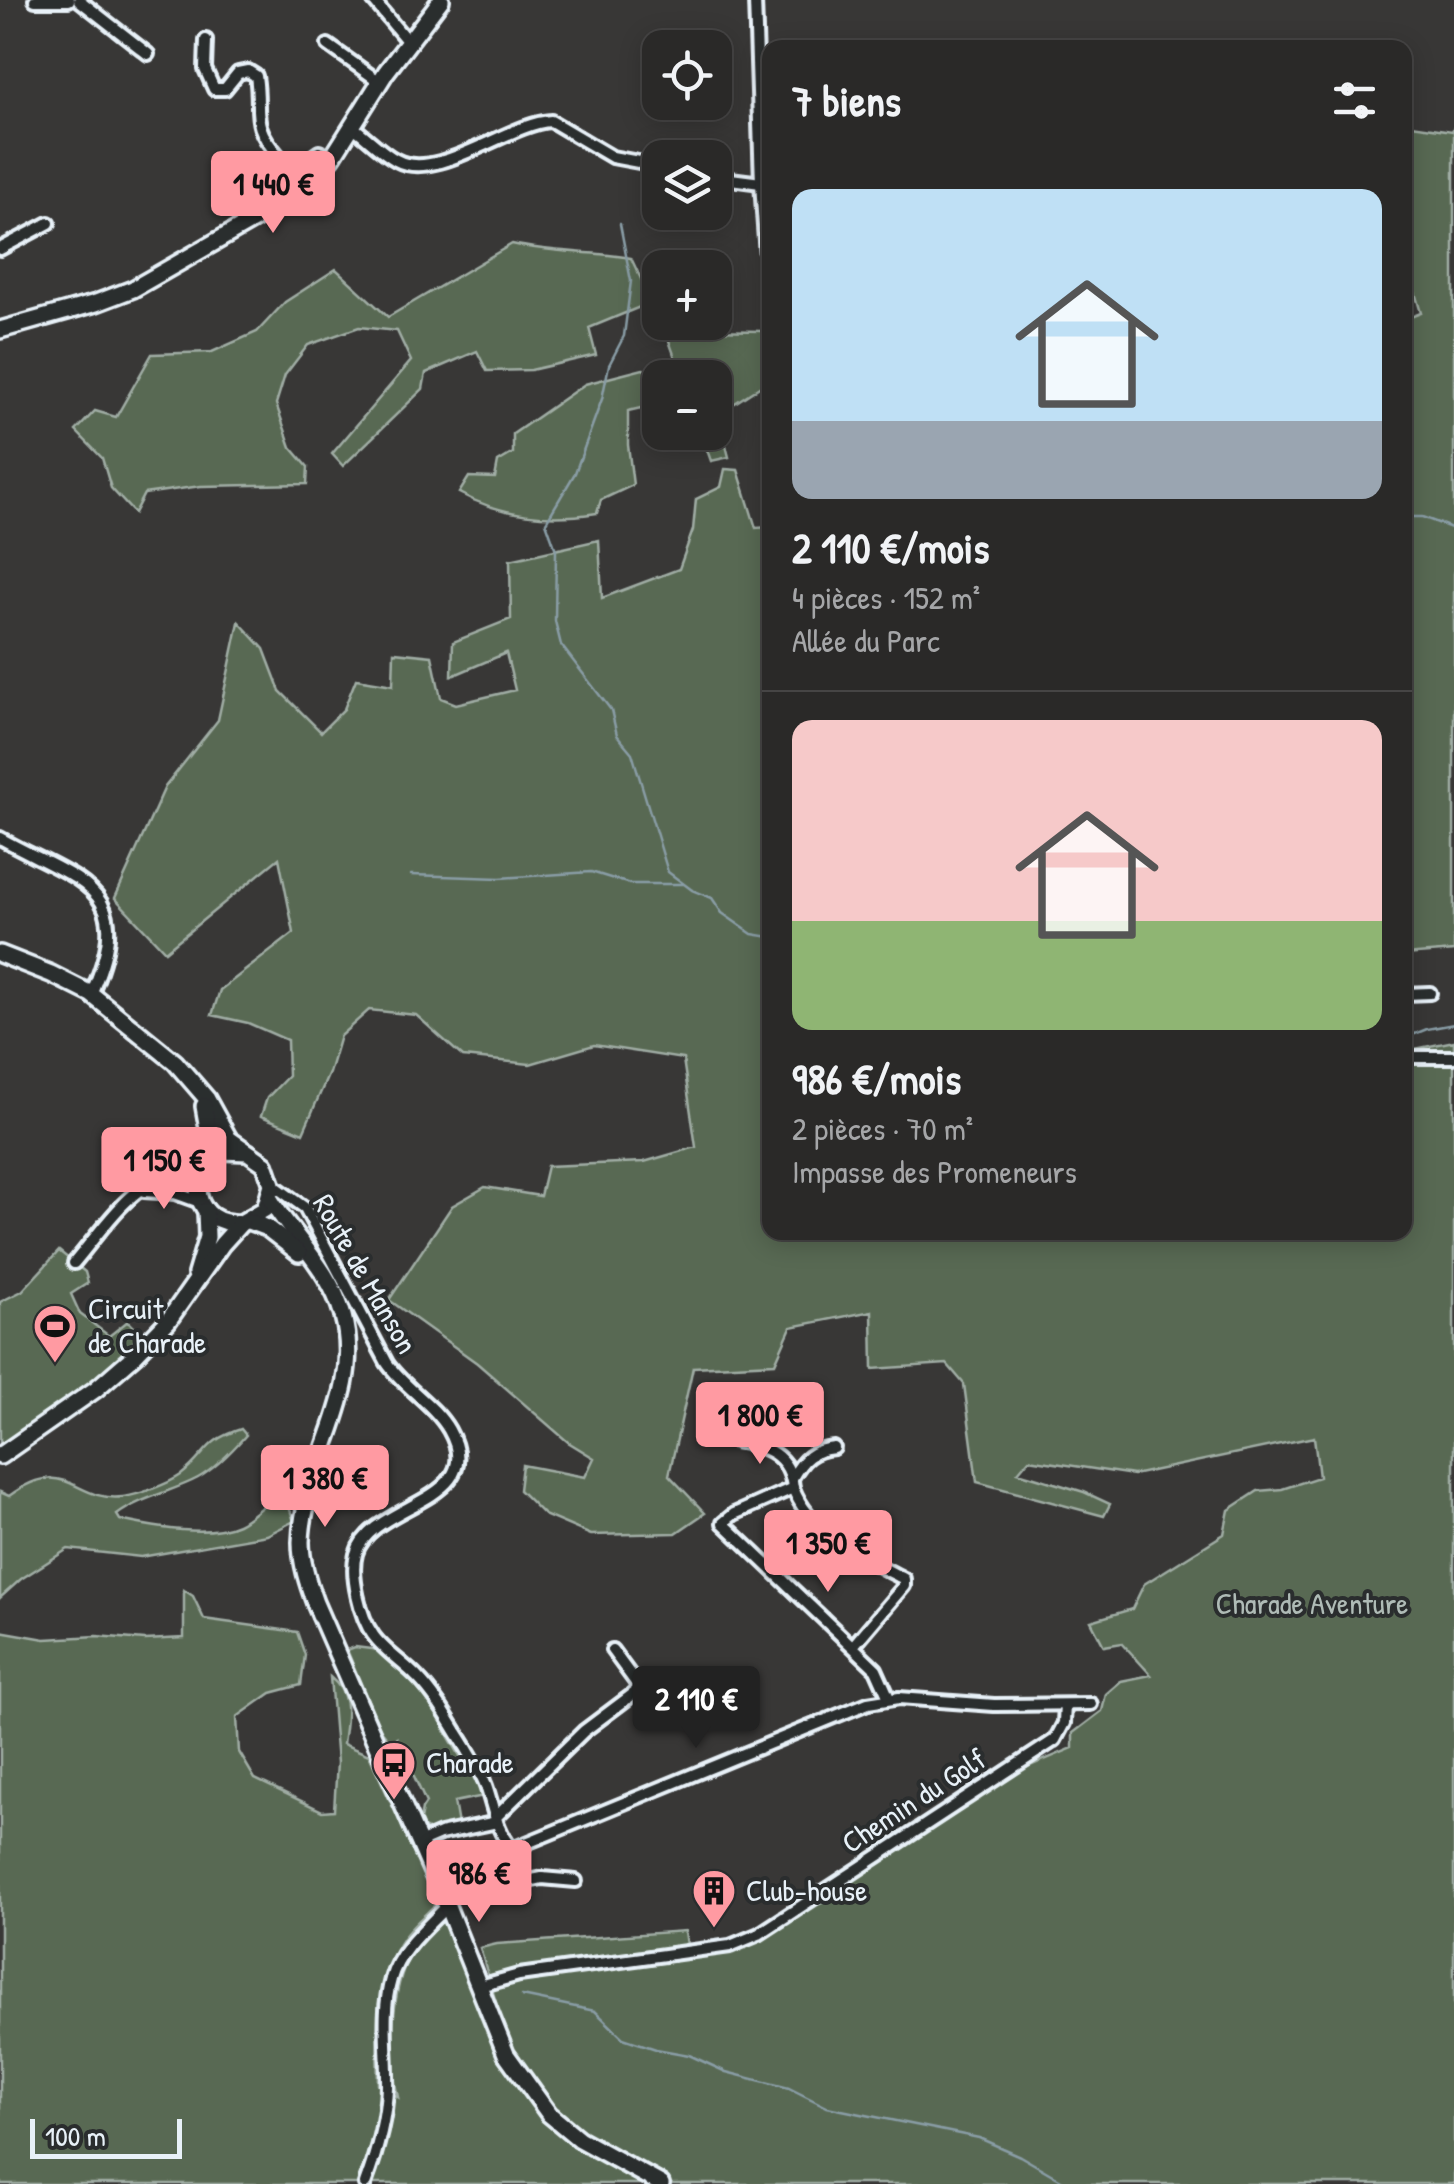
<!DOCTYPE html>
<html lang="fr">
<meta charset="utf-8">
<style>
body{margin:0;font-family:"Patrick Hand",sans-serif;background:#323130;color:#f1f3f6;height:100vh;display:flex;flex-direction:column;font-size:38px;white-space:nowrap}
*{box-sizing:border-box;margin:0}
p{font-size:32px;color:#a5a6a8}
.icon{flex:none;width:55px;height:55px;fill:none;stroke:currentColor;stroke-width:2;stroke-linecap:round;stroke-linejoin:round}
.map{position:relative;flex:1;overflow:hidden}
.panel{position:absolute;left:762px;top:40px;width:650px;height:1200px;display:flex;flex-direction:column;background:#2a2928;border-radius:20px;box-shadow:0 5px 25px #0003,0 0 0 2px #464545}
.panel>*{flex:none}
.controls{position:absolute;left:642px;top:30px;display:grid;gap:20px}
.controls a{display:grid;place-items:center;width:90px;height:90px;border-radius:20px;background:#2a2928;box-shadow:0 5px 25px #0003,0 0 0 2px #464545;font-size:50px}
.scale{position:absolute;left:30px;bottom:25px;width:152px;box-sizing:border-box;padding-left:10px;border:5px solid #e8f1f8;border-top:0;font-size:28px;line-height:35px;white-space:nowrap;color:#e8f1f8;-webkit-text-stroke:8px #2a2d2e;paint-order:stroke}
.price{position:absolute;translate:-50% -85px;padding:0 22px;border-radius:10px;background:#ff9aa2;color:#111;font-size:32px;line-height:65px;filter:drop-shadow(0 2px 5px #0008)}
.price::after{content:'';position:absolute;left:50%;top:60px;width:30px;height:22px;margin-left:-15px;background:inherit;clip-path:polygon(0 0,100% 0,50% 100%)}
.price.selected{background:#222;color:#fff}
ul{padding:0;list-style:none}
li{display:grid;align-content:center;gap:20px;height:530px;padding:0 30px}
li+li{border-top:2px solid #464545}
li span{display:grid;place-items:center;height:310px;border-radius:20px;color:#555}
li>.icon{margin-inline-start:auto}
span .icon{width:180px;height:180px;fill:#fffc;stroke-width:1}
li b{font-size:42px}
h2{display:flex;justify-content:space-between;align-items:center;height:120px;padding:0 30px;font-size:42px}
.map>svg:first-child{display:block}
</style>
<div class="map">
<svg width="1454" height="2184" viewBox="0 0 1454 2184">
<rect width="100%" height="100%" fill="#383736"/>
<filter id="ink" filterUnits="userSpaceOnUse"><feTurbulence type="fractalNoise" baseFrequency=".01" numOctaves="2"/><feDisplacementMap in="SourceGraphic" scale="20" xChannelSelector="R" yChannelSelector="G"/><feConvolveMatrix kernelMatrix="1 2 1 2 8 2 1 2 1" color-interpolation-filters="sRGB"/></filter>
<g filter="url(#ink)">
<!-- green -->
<g fill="#596952" stroke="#a0ada5" stroke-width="2.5">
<polygon points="1405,124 1452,131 1454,127 1454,951 1405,955 1405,319 1421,313 1405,258"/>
<path d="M512,244C551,253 591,251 631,258L652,302L589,328L596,355L531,370L487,371L477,351L426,373L423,389L343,466L332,454L411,361L397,331L359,327L308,345L285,375L276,404L291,447L308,467L307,484L201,486L144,494L134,513L111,488L102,458L76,431L95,411L116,417L152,354L212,352L257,332L285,302L336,269L388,317Z"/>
<polygon points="706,330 762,331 770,336 770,380 718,414 729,457 711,461 701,433 715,432 715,378 682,377 667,335"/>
<path d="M643,369L661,375L660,432L667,433L655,438L641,408L628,411V445L633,485L601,500L597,513C550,521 501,516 459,493L469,477L495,478L498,462L513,453V434L585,384Z"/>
<path d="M725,469L738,470L756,528L770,527V1232H1405V1051L1454,1041V2184H0V1631L45,1639L97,1636L145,1640L184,1638V1590L193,1596L204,1619L297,1632L305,1655L301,1685L271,1693L237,1717L239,1752L255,1779L322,1811L334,1810L337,1763L330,1677C353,1696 346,1717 343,1744L369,1755L437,1903C426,1914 412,1925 403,1938C373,1982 377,2034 378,2085L398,2097C389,2062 390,1987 411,1954C419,1941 432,1930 444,1919L490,2030L502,2023L480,1948L497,1944L685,1931L689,1959L733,1951L968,1792L1073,1748V1733L1102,1711L1106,1694L1121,1681L1151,1675L1122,1643L1104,1646L1091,1621L1132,1609L1144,1584L1224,1534L1229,1510L1258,1491L1282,1489L1319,1477L1314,1437L1133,1475L1029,1459L1018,1472L1084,1492L1110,1504L1104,1516L977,1482L964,1384L947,1364L873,1369L872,1311L791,1327L775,1363L693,1367L669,1475L705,1513L676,1533L591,1535L544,1515L519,1490L522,1465L585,1477L594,1458L568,1442L477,1363L389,1300L452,1206L485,1187L540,1196L547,1166L644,1162L696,1147L683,1059L594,1045L530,1064L463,1057L416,1015L369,1010L340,1036L329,1073L303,1133L261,1116L267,1098L288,1076L287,1040L248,1023L212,1015L220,990L294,933L279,858L165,951L115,898L165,787L218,720L239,622L264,649L280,691L321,732L344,709L356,679L393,685L394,652L432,656L441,698L456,704L515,690L506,653L452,676L453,642L511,619L510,560L599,540L602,598L679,569L693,530L696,499L721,487Z"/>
<polygon points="59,1251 85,1272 88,1283 71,1294 80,1314 109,1336 128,1321 142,1335 80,1392 0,1445 0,1302 22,1291"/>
<path d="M241,1429L246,1435C232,1451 216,1468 198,1478C172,1492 141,1497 117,1515L120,1520C151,1527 208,1538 238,1524C255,1516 266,1498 285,1496L294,1521L267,1535L141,1557L68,1549L21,1579L0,1598V1492L9,1496C66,1453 74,1503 123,1497C139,1495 168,1484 181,1475C208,1454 203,1441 241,1429Z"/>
<polygon points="355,1647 387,1651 424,1688 445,1719 444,1729 463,1761 476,1773 484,1796 454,1802 458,1825 433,1833 419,1825 422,1809 426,1803 397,1738 392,1743 380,1729 347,1650"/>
</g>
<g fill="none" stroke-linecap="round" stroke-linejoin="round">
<!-- stream -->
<g stroke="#899da6" stroke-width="2.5">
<polyline points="620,224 631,281 624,336 609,365 602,399 575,473 546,522 556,550 555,621 561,645 611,710 617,735 632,753 668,872 692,890 712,898 722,913 752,934 770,937"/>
<polyline points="1405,517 1422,517 1454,529"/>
<polyline points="411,875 500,878 591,872 630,884 683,884"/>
<polyline points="1405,1038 1427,1029 1454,1024"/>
<polyline points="522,1996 595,2011 623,2038 656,2049 689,2055 726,2072 789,2088 827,2107 979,2138 1020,2156 1068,2184"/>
</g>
<defs>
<g id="street">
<polyline points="35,0 69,0"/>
<polyline points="79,0 148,54"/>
<polyline points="373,0 408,42"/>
<path d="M206,40L205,69L214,89H225L238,73L248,71L256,76C262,112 249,123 278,155C285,163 288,167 298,167L319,152L332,158"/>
<polyline points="328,45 380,82"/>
<path d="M353,127C367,137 381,152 396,160C437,183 509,123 551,121L612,157L660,166"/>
<polyline points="715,177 761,183 755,0"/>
<polyline points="761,183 767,270"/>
<polyline points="0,249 49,223"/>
<path d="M0,838C80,883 139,886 91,994"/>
<polyline points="1405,994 1430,993"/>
<polyline points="1405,1057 1454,1057"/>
<path d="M272,1184L305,1208L387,1363C404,1388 434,1404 449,1430C490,1503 370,1502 356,1554C350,1575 360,1617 373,1635C384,1651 404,1663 417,1677C433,1693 445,1713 457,1733C468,1750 479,1768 486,1786C494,1809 496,1830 512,1849L868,1703L899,1698L994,1705L1091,1704"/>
<polyline points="144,1191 175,1193 200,1202"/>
<path d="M74,1263C94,1240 126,1192 154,1182C170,1177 185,1178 201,1171"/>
<path d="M735,1441C765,1445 790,1455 793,1488"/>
<path d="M792,1478C803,1459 812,1450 834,1448"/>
<path d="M853,1646L904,1586V1579C864,1558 810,1534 793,1488L734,1514L723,1523L876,1669L889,1698"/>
<polyline points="496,1817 584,1731 636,1692 637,1684 612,1650"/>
<polyline points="419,1843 440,1834 497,1822"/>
<polyline points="512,1849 523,1882 542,1878 576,1881"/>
<path d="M486,1893C498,1899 513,1890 523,1882"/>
<polyline points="480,1986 519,1975 730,1946 759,1934 1055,1740 1064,1723 1065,1705"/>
<path d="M365,2184C377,2152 386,2121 387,2087C388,2052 381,2013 391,1979C399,1949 427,1927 447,1906"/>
</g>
<g id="secondary">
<polyline points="0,330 96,303 133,289 294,197 332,158 386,72 441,0"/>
<path d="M0,954L51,974L91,994L175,1062L207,1099L229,1139L265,1164L272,1184L265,1209L241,1223C194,1226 183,1175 221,1151L248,1152"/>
<polyline points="204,1106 210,1140 208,1161"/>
<path d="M270,1199C295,1240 330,1269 343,1316C365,1396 303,1465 301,1542C301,1563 308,1584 315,1603L447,1906L506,2054L549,2114L579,2139L661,2184"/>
<polyline points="248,1221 267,1228 299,1253"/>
<polyline points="196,1274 207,1237 206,1210"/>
<polyline points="0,1456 96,1389 134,1356 168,1321 222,1244 241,1223"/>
</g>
</defs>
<!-- street casing -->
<use href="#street" stroke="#e8f1f8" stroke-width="18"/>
<!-- secondary casing -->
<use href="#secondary" stroke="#e8f1f8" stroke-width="22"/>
<!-- street -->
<use href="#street" stroke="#2a2d2e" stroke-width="10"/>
<!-- secondary -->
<use href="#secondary" stroke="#2a2d2e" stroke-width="15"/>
</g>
</g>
<!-- icons -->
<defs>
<symbol id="stadium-pin" viewBox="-11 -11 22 30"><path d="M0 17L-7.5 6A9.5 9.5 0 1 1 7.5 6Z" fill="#ff9aa2" stroke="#2a2d2e"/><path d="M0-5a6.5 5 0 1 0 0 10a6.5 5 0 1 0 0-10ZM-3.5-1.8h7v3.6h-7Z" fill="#111"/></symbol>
<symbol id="bus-pin" viewBox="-11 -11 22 30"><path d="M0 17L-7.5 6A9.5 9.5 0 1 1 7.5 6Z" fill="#ff9aa2" stroke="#2a2d2e"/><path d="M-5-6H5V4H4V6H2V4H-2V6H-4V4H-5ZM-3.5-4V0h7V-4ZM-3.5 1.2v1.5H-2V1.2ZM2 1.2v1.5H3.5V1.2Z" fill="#111"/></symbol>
<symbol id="building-pin" viewBox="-11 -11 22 30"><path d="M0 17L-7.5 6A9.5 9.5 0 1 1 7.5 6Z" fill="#ff9aa2" stroke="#2a2d2e"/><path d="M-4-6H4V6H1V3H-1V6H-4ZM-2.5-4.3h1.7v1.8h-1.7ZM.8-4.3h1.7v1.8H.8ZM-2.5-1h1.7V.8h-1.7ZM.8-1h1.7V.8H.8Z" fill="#111"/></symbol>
</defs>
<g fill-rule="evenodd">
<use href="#stadium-pin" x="30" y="1301" width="50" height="68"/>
<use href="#bus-pin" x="369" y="1738" width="50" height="68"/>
<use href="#building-pin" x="689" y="1866" width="50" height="68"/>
</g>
<g text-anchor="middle" stroke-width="8" stroke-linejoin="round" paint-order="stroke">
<!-- street labels -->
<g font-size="30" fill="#e8f1f8" stroke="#2a2d2e">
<text transform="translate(365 1274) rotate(60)" y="10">Route de Manson</text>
<text transform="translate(914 1801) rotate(-33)" y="10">Chemin du Golf</text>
</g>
<!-- poi labels -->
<g font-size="30" fill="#e8f1f8" stroke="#2a2d2e" text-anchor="start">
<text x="88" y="1319">Circuit<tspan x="88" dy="34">de Charade</tspan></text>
<text x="426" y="1773">Charade</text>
<text x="746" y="1901">Club-house</text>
</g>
<!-- park labels -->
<g font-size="30" fill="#afbbb6" stroke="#2a2d2e">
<text x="1312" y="1614">Charade Aventure</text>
</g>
</g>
</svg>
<div class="controls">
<a><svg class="icon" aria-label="locate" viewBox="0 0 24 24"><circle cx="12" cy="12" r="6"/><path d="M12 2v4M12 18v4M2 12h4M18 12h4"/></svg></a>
<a><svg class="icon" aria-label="layers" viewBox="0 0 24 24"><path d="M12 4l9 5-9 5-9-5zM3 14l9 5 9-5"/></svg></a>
<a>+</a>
<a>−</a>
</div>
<div class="scale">100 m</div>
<b class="price" style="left:273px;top:236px">1 440 €</b>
<b class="price" style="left:164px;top:1212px">1 150 €</b>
<b class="price" style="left:760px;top:1467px">1 800 €</b>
<b class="price" style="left:325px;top:1530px">1 380 €</b>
<b class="price" style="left:828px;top:1595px">1 350 €</b>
<b class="price selected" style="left:696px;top:1751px">2 110 €</b>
<b class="price" style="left:479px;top:1925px">986 €</b>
<section class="panel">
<h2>7 biens<svg class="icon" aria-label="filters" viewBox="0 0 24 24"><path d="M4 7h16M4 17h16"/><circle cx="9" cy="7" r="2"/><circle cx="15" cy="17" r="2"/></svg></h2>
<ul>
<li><span style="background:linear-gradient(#bfe0f5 75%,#9aa5b1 0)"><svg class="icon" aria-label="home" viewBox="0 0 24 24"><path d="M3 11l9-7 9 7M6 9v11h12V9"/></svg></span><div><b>2 110 €/mois</b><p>4 pièces · 152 m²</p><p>Allée du Parc</p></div></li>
<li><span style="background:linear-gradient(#f6c9c9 65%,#8fb573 0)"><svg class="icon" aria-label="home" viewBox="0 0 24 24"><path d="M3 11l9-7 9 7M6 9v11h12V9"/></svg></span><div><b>986 €/mois</b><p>2 pièces · 70 m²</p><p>Impasse des Promeneurs</p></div></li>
</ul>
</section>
</div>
